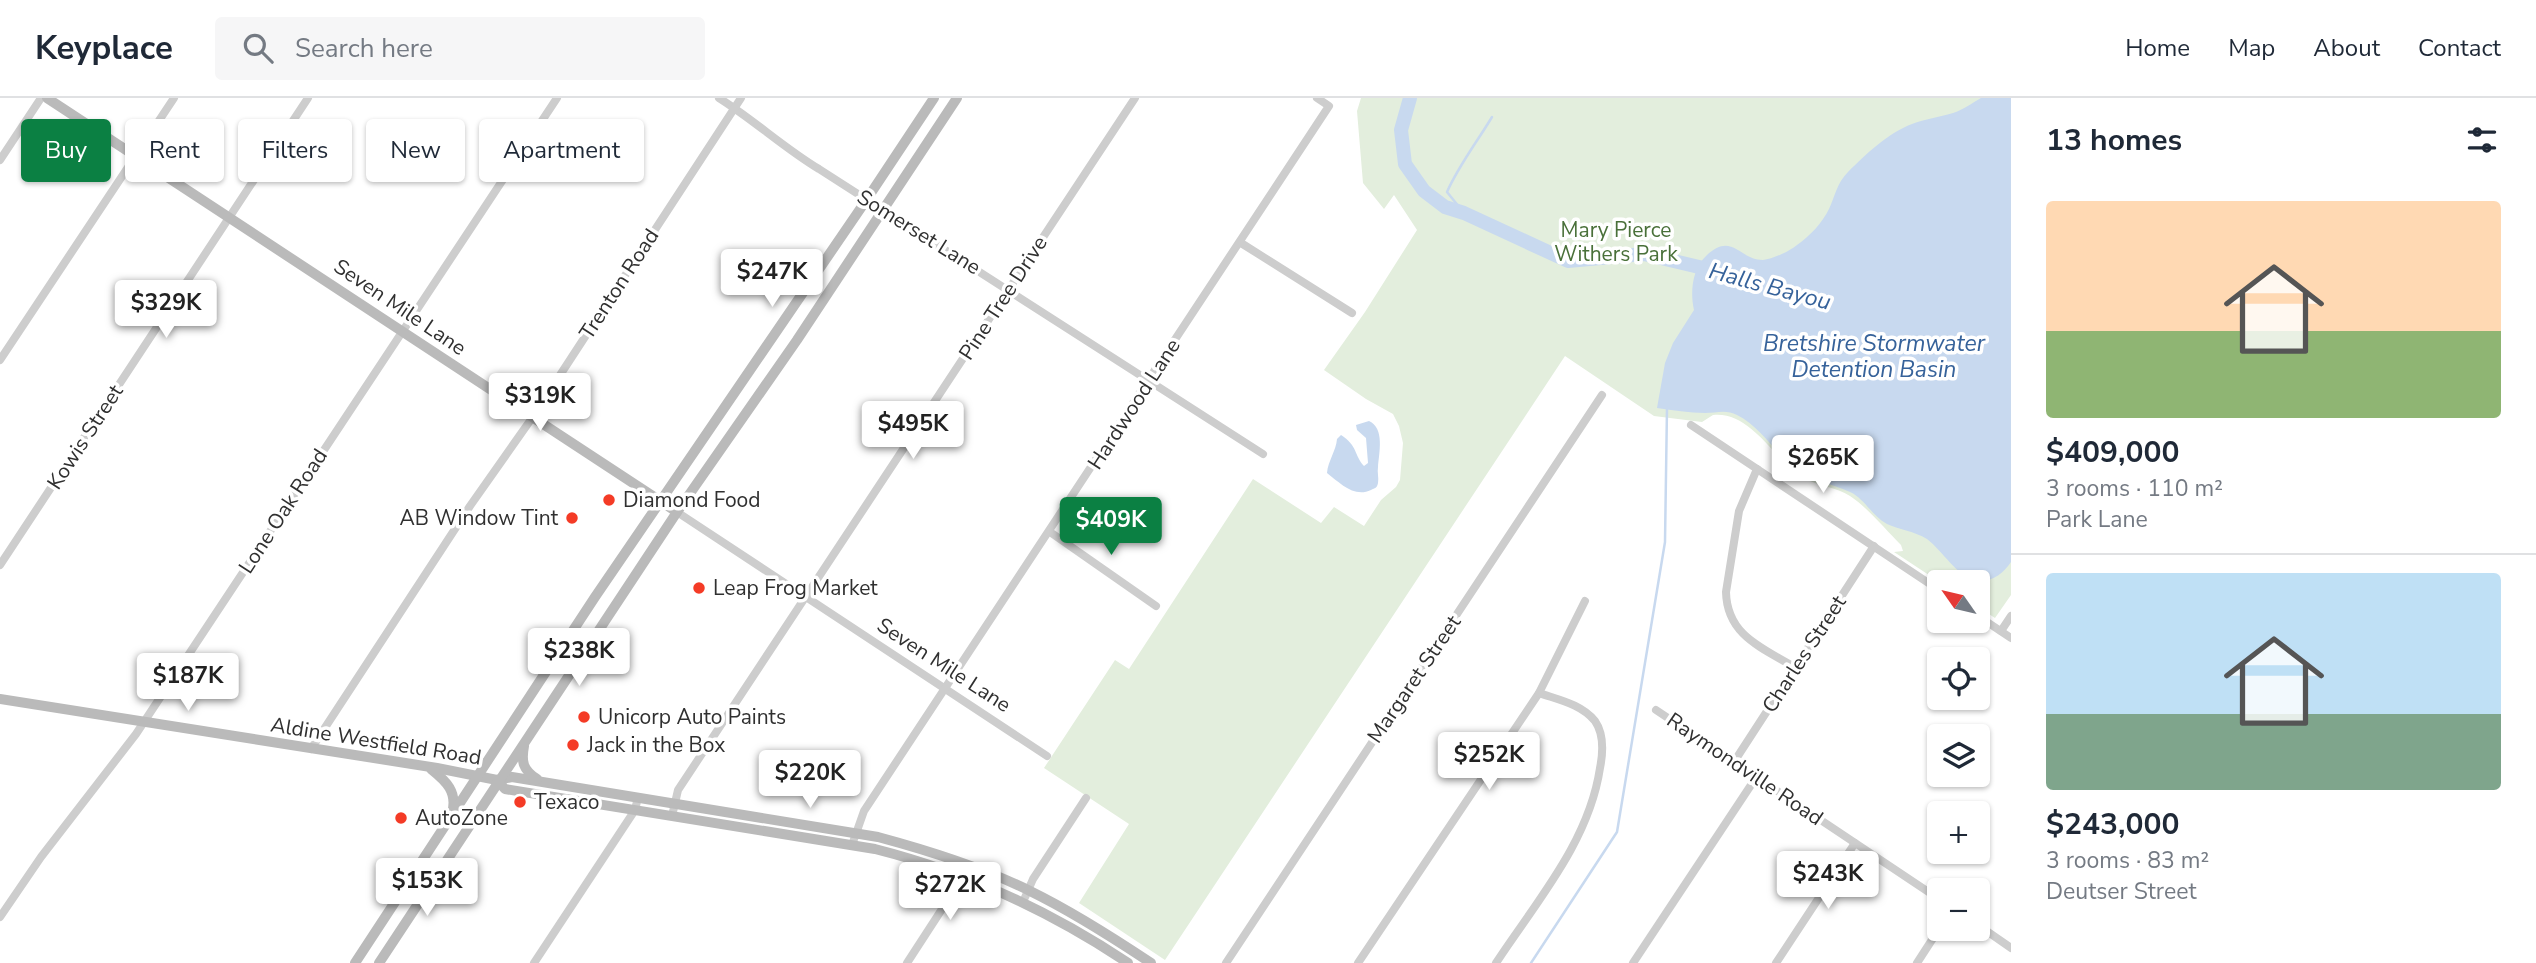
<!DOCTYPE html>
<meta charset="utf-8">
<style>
body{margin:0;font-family:"Nunito Sans",sans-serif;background:#f6f6f7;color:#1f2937;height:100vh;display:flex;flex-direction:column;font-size:26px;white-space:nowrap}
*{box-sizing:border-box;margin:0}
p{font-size:23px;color:#747a83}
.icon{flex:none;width:38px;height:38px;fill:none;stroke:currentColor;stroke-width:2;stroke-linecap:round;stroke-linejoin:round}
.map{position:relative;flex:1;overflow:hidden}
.sheet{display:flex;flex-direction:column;background:#fff;width:525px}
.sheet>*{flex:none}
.top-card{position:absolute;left:21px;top:21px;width:665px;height:63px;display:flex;gap:14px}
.needle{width:46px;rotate:304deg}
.tools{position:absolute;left:1927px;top:472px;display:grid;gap:14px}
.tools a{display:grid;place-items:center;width:63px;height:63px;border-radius:7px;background:#fff;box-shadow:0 2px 5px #0004;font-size:35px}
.price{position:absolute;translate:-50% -60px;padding:0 16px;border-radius:7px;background:#fff;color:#222;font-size:23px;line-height:46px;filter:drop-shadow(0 2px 4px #0008)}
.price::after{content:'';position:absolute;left:50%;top:42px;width:21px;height:16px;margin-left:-10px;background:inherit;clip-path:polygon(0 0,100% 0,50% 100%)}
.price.selected{background:#0b8043;color:#fff}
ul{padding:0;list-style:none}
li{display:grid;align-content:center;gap:14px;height:371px;padding:0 35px}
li+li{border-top:2px solid #e0e1e3}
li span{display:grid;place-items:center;height:217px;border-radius:7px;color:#555}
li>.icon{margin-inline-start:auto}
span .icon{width:126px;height:126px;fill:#fffc;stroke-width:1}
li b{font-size:30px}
h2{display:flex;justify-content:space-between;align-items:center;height:84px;padding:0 35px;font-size:30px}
.pill{padding:0 24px;border-radius:7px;background:#fff;box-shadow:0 2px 5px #0004;font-size:24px;line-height:63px}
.pill.selected{background:#0b8043;color:#fff}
header{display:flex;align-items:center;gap:42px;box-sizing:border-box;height:98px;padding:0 35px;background:#fff;border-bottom:2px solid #e0e1e3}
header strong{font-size:33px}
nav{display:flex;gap:38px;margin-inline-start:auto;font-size:24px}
.search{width:490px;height:63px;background:#f6f6f7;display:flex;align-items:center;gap:18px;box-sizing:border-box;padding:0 24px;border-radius:7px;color:#747a83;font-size:26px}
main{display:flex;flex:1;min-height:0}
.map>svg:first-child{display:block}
</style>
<header>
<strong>Keyplace</strong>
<div class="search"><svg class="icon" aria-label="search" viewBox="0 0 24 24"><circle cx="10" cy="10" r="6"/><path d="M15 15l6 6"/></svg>Search here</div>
<nav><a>Home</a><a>Map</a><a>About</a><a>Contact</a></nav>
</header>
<main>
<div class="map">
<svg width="2011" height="865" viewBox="0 0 2011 865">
<rect width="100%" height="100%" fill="#fff"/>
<!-- green -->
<path fill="#e3eedd" d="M1361,0H2011V497L1995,520L1978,509V485H1941L1894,454L1903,453L1901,447C1886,432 1867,409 1850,398C1836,389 1818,388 1804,380C1774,363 1752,313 1713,317L1702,324L1654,318L1565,258L1165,862L1079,805L1129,726L1044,670L1115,562L1129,571L1253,381L1321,425L1334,409L1364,428L1381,402L1396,389L1400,382L1403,345L1399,328L1393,316L1366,301L1324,272L1365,214L1417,132L1394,97L1384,111L1363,85L1357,13Z"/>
<!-- water -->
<g fill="#c8d9ef">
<path d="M1981,0H2011V464C2003,476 1991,485 1976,482C1956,478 1943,453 1927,441C1914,433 1900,432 1887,426C1872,418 1865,401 1850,394C1833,386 1812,383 1796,371C1775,355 1761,329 1737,317C1726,311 1716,315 1705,315C1689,315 1673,312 1657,310L1665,265L1673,245L1694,212C1690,195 1692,171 1706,158C1732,133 1739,162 1763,162C1773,161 1790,153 1797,147C1810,138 1822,125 1829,111C1835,98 1837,85 1848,74C1866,56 1888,35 1912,26C1925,21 1939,19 1953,15C1963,12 1972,5 1981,0Z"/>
<path d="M1369,323C1385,330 1379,355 1378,369C1377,374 1379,380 1378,385C1377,390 1375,390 1371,392C1354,400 1340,385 1327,375C1328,363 1336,353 1337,341L1341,337C1358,348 1354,357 1364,368L1368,365L1366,340L1357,332L1356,327Z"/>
</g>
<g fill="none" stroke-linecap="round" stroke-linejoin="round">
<!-- stream -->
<g stroke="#c8d9ef" stroke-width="2.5">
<path d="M1464,115L1447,94C1459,67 1477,44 1492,19"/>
<polyline points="1531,865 1617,734 1665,444 1667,310"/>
</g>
<!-- river -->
<polyline stroke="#c8d9ef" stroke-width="14" points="1410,0 1401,32 1405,66 1424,93 1445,109 1464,115 1568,163 1644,156 1716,173"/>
<!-- street -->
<g stroke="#cdcdcd" stroke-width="8">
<path d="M719,0C754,22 784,50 819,71C967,166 1115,261 1263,356"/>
<polyline points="0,62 41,0"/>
<polyline points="1241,145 1352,215"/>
<polyline points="0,262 174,0"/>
<polyline points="1691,327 1939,492"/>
<path d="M1757,371L1739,413L1726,494C1727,538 1763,550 1796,570"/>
<polyline points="677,414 1047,658"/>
<polyline points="1050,434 1156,508"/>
<polyline points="0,467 308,0"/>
<polyline points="1978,518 2011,540"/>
<polyline points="2001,533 2011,518"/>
<polyline points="1656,612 1939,801"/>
<polyline points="311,651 470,408 532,320 741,0"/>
<polyline points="1734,664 1874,448"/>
<polyline points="672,718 678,692 1135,0"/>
<polyline points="852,747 864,713 1329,8 1317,0"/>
<polyline points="1023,804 1033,781 1086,700"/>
<polyline points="0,819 41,759 136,636 557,0"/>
<polyline points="1978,827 2011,850"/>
<polyline points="534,865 635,712 638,699"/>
<polyline points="907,865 970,768"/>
<polyline points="1226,865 1602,297"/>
<polyline points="1358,865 1539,595 1585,503"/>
<path d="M1496,865C1536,804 1589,744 1600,670C1603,655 1604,636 1595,623C1581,606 1559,602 1539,595"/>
<polyline points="1633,865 1757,678"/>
<polyline points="1776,865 1855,745"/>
<polyline points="1917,865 1939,831"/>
</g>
<!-- secondary -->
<g stroke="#bababa" stroke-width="10">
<polyline points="47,0 677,414"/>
<path d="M0,601L437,670L497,682L512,679L878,739C930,753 982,769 1030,793C1073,814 1112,839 1151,865"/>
<path d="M524,648C521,664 523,672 537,681"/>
<path d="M431,671C446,683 458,694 452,715"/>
<path d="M497,682L505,691L875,751C966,774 1050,813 1128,865"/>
<polyline points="355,865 595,499 867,101 934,0"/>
<polyline points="379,865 677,414 797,242 957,0"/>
</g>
</g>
<!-- markers -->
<g fill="#f43b26" stroke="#fff" stroke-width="2.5">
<circle cx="609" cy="402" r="7"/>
<circle cx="572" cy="420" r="7"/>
<circle cx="699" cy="490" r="7"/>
<circle cx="584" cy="619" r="7"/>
<circle cx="573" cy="647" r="7"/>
<circle cx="520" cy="704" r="7"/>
<circle cx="401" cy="720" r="7"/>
</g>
<g text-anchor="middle" stroke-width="7" stroke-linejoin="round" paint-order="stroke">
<!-- park labels -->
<g font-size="21" fill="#497039" stroke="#fff">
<text x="1616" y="139">Mary Pierce<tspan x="1616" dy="24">Withers Park</tspan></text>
</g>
<!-- street labels -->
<g font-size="21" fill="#303030" stroke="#fff">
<text transform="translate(919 134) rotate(32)" y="7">Somerset Lane</text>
<text transform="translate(619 186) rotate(-57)" y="7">Trenton Road</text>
<text transform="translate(1003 200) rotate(-57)" y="7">Pine Tree Drive</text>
<text transform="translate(400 209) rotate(34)" y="7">Seven Mile Lane</text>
<text transform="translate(1134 306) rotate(-57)" y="7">Hardwood Lane</text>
<text transform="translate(85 339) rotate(-57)" y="7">Kowis Street</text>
<text transform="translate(283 413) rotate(-57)" y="7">Lone Oak Road</text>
<text transform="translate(1804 556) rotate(-57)" y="7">Charles Street</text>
<text transform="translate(944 567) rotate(33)" y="7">Seven Mile Lane</text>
<text transform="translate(1414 581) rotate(-56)" y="7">Margaret Street</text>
<text transform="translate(376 643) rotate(9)" y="7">Aldine Westfield Road</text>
<text transform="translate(1745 671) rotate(34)" y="7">Raymondville Road</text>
</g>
<!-- poi labels -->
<g font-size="21" fill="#303030" stroke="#fff" text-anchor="start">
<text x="623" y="409">Diamond Food</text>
<text x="558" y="427" text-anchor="end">AB Window Tint</text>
<text x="713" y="497">Leap Frog Market</text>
<text x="598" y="626">Unicorp Auto Paints</text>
<text x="587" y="654">Jack in the Box</text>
<text x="534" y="711">Texaco</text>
<text x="415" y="727">AutoZone</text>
</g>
<!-- water labels -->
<g font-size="23" font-style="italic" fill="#36629a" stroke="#fff">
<text transform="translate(1770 188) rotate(15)" y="8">Halls Bayou</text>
<text x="1874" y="253">Bretshire Stormwater<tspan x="1874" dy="26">Detention Basin</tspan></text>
</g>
</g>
</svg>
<div class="tools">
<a><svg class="needle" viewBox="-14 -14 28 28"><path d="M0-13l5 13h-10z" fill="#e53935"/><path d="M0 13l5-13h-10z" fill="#747a83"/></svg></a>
<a><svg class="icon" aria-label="locate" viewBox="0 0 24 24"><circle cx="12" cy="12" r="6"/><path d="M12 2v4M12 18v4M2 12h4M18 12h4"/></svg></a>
<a><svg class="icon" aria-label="layers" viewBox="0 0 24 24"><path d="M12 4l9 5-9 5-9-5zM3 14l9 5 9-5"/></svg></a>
<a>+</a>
<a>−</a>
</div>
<b class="price" style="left:772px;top:211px">$247K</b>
<b class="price" style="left:166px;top:242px">$329K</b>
<b class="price" style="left:540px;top:335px">$319K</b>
<b class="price" style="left:913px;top:363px">$495K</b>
<b class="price" style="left:1823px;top:397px">$265K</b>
<b class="price selected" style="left:1111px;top:459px">$409K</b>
<b class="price" style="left:579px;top:590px">$238K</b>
<b class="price" style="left:188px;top:615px">$187K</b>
<b class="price" style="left:1489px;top:694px">$252K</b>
<b class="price" style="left:810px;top:712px">$220K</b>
<b class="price" style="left:1828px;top:813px">$243K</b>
<b class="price" style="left:427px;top:820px">$153K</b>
<b class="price" style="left:950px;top:824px">$272K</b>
<div class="top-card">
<a class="pill selected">Buy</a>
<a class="pill">Rent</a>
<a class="pill">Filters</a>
<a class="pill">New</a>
<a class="pill">Apartment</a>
</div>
</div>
<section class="sheet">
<h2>13 homes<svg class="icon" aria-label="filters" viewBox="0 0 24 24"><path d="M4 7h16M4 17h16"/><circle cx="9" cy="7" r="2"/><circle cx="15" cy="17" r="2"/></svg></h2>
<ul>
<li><span style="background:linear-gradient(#ffd9b3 60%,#8fb573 0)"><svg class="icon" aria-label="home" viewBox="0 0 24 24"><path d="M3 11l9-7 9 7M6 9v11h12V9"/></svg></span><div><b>$409,000</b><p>3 rooms · 110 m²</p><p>Park Lane</p></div></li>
<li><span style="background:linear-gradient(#bfe0f5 65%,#7fa58c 0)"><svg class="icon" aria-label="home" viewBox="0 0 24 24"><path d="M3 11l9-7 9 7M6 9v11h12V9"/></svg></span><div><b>$243,000</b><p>3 rooms · 83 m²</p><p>Deutser Street</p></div></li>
</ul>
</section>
</main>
